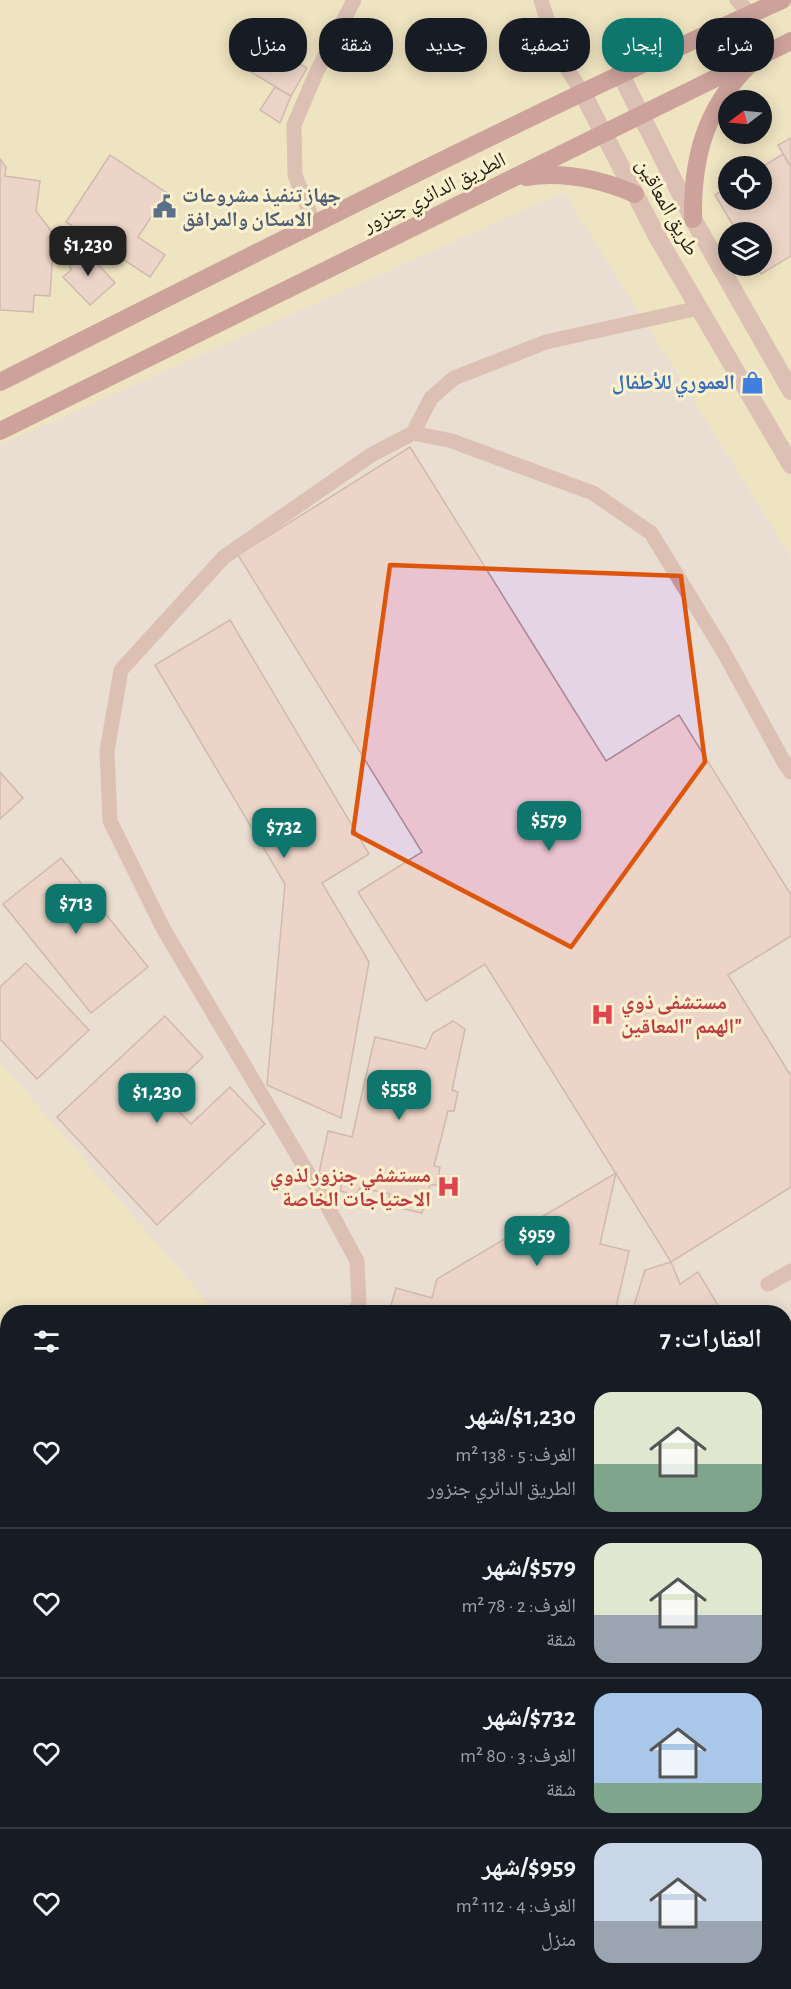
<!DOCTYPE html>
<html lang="ar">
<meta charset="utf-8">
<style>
body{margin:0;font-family:"Alegreya Sans","Noto Naskh Arabic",sans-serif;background:#242831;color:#f1f3f6;direction:rtl;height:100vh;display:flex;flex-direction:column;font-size:22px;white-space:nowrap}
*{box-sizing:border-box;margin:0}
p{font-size:20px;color:#9ea1a6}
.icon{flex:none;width:33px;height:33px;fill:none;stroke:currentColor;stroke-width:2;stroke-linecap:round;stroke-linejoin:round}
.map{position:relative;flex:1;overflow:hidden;direction:ltr}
.panel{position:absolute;left:0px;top:1305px;width:792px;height:684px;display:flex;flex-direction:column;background:#171b24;border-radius:24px 24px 0 0;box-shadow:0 3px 15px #0003;direction:rtl}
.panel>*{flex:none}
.hud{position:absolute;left:18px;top:18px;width:756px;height:54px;direction:rtl;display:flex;gap:12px}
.needle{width:39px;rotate:254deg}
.buttons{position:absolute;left:718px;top:90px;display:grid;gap:12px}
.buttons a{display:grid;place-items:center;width:54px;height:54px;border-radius:50%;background:#171b24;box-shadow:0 3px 15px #0003;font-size:30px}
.price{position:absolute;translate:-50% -51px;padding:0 14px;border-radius:12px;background:#0f766e;color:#fff;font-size:20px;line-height:39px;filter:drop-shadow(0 2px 3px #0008)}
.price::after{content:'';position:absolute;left:50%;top:36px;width:18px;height:14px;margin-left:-9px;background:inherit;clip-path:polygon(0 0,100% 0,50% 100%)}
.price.on{background:#222;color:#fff}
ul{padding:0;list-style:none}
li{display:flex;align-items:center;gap:18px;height:150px;padding:0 30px}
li+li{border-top:2px solid #363941}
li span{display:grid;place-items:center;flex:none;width:168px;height:120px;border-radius:18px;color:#555}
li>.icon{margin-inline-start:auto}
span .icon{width:72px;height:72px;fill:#fffc;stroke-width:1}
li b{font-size:26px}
h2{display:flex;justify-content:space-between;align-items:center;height:72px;padding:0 30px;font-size:26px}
.pill{padding:0 21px;border-radius:24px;background:#171b24;box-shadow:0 3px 15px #0003;font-size:21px;line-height:54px}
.pill.on{background:#0f766e;color:#fff}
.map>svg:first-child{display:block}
</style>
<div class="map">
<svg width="791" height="1989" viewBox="0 0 791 1989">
<rect width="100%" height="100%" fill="#efe4c1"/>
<!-- medical -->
<polygon fill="#e5d4e5" points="564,192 791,557 791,1981 784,1973 784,1312 216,1312 0,1062 0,445"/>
<!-- building -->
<g fill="#e9c3d0" stroke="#ab8794" stroke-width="1.5">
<polygon points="263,42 307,68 291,96 246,69"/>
<polygon points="275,87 291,96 280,123 260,110"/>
<polygon points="791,138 791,167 778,145"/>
<polygon points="783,154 791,167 791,256 761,274 757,266 762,266 762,232 737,232 715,195 729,186 729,200 762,200 762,167"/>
<polygon points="110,155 167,193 138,237 165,255 150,277 66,222"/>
<polygon points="0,159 6,167 5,176 40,181 36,211 58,240 53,247 50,296 34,295 33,312 0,310"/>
<polygon points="82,247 115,283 90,305 63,277 71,270 68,260"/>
<polygon points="410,447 606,761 679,715 791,895 791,936 728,975 791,1076 791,1187 671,1262 485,964 426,1001 358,892 422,852 238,555"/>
<polygon points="230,620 369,854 322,883 369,962 341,1118 267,1085 285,884 155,665"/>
<polygon points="0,772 23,798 0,819"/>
<polygon points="61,858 148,967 91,1013 3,904"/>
<polygon points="26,963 89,1030 37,1079 0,1039 0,987"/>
<polygon points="165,1016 203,1057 163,1095 191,1124 230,1087 265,1124 157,1225 57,1117"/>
<polygon points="453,1021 465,1029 452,1090 458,1092 454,1111 448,1111 434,1166 440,1167 437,1185 430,1185 422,1213 387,1205 390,1194 360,1188 356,1195 340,1191 342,1182 319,1173 328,1131 352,1137 375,1037 426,1049 433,1033"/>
<polygon points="616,1173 600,1244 629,1251 615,1312 389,1312 396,1288 432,1298 437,1279"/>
<polygon points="671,1262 680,1284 698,1272 722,1312 632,1312 645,1270"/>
<polygon points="784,1417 791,1428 791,1499 784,1503"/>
<polygon points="8,1431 8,1477 0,1454 0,1434"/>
<polygon points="0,1454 8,1477 8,1520 0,1523"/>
<polygon points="791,1591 791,1644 784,1648 784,1595"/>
<polygon points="784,1711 791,1722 791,1778 784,1767"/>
<polygon points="8,1812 8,1838 0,1829 0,1818"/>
<polygon points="477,1982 514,1982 512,1989"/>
<polygon points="568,1982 683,1982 681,1989 566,1989"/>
</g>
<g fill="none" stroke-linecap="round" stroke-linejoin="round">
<!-- service -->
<g stroke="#c496a3" stroke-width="15">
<polyline points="541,0 558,55 582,92"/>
<polyline points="737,0 751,14"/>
<polyline points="314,224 295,175 294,125 317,71 354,0"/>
<polyline points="413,433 431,398 454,378 546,342 699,308"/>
<polyline points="768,1284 791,1271"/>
<polyline points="354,1312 359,1304 357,1261 324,1200 164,930 110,821 107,751 121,670 224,557 371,455 413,433 452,441 593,493 651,533 722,649 785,764 791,772"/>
<polyline points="739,1982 746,1989"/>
</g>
<!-- minor -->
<g stroke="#c496a3" stroke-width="18">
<polyline points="0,1374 8,1371"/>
<polyline points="0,1708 8,1706"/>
</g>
<!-- tertiary -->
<g stroke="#c496a3" stroke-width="18">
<polyline points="620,73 693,219 791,391"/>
<polyline points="582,92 659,240 791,465"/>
</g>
<!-- primary -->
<g stroke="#a2536d" stroke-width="18">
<path d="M526,177C565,171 600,179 635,194"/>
<path d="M693,219C692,158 705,109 749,65"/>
<path d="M0,382C259,252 517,119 782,0"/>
<polyline points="0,431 791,41"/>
</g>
</g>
<!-- marked area -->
<path d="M0 0H791V1989H0ZM390,565L681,576L705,762L571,947L353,833Z" fill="#efe4c1" fill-opacity=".55" fill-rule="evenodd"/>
<path fill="none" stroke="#de560c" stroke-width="4.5" stroke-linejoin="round" d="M390,565L681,576L705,762L571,947L353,833Z"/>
<!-- icons -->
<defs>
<symbol id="civic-bare" viewBox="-9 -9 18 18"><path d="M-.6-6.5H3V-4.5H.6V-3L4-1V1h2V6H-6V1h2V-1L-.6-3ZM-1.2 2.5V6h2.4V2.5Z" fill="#5c6f8a" stroke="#fcf1ce" stroke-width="2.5" paint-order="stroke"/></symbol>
<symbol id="shop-bare" viewBox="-9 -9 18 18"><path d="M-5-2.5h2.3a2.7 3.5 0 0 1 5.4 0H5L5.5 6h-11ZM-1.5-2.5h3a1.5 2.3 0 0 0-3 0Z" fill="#3f7fe0" stroke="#fcf1ce" stroke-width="2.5" paint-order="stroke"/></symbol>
<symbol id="hospital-bare" viewBox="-9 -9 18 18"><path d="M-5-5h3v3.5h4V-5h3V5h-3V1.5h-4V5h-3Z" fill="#e0444e" stroke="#fcf1ce" stroke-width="2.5" paint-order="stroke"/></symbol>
</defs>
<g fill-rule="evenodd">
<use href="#civic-bare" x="148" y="190" width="33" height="33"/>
<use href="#shop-bare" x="736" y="366" width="33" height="33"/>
<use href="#hospital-bare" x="586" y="998" width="33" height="33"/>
<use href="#hospital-bare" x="432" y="1170" width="33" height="33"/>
</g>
<g text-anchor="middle" stroke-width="6" stroke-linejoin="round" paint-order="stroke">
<!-- street labels -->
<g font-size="21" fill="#221e11" stroke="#fcf1ce">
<text transform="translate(434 192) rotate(-26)" y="7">الطريق الدائري جنزور</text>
<text transform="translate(668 207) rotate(61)" y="7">طريق المعاقين</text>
</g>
<!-- service labels -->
<g font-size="21" font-weight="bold" fill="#4e5e75" stroke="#fcf1ce" text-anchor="start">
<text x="182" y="202">جهاز تنفيذ مشروعات<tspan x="182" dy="24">الاسكان والمرافق</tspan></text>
</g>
<!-- shop labels -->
<g font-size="21" font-weight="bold" fill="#366cbe" stroke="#fcf1ce" text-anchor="end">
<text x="735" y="389">العموري للأطفال</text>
</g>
<!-- health labels -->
<g font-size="21" font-weight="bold" fill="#be3a42" stroke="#fcf1ce" text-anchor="start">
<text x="621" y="1009">مستشفى ذوي<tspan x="621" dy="24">الهمم "المعاقين"</tspan></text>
<text x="431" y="1182" text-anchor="end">مستشفي جنزور لذوي<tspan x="431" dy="24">الاحتياجات الخاصة</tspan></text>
</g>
</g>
</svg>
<div class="buttons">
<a><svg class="needle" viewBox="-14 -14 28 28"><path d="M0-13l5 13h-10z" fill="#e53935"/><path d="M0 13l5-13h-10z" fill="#9ea1a6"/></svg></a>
<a><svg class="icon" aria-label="locate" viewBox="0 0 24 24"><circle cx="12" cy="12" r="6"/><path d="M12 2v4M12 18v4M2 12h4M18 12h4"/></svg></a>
<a><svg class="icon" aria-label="layers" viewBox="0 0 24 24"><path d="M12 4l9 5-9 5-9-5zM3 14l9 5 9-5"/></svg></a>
</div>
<b class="price on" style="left:88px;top:277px">$1,230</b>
<b class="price" style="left:549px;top:852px">$579</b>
<b class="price" style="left:284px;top:859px">$732</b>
<b class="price" style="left:76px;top:935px">$713</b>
<b class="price" style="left:399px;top:1121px">$558</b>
<b class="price" style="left:157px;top:1124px">$1,230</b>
<b class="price" style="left:537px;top:1267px">$959</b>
<div class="hud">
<a class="pill">شراء</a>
<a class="pill on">إيجار</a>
<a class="pill">تصفية</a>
<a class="pill">جديد</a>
<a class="pill">شقة</a>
<a class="pill">منزل</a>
</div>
<section class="panel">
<h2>العقارات: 7<svg class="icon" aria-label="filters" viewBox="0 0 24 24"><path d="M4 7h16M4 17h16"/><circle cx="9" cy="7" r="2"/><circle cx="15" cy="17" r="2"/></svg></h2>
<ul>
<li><span style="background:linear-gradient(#dfe7d0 60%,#7fa58c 0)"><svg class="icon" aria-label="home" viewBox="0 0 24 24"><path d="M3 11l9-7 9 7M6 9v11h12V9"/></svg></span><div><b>$1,230/شهر</b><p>الغرف: 5 · 138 m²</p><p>الطريق الدائري جنزور</p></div><svg class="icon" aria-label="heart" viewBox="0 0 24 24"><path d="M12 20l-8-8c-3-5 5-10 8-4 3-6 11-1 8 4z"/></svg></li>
<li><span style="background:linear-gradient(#dfe7d0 60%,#9aa5b1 0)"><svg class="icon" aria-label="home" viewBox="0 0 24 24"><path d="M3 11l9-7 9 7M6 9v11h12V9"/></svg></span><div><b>$579/شهر</b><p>الغرف: 2 · 78 m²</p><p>شقة</p></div><svg class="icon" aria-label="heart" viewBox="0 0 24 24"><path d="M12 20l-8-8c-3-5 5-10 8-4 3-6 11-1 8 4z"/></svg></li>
<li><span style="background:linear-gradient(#a9c7e8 75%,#7fa58c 0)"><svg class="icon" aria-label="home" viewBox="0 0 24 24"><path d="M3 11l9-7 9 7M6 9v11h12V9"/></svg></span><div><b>$732/شهر</b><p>الغرف: 3 · 80 m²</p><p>شقة</p></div><svg class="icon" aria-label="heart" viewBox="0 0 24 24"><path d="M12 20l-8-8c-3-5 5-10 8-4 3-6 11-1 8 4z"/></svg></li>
<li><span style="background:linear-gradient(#c9d6e8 65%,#9aa5b1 0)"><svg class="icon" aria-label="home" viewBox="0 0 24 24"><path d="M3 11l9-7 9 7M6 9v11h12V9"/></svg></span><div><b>$959/شهر</b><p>الغرف: 4 · 112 m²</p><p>منزل</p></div><svg class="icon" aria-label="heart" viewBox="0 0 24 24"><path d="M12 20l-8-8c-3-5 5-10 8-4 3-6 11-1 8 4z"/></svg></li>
</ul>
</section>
</div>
